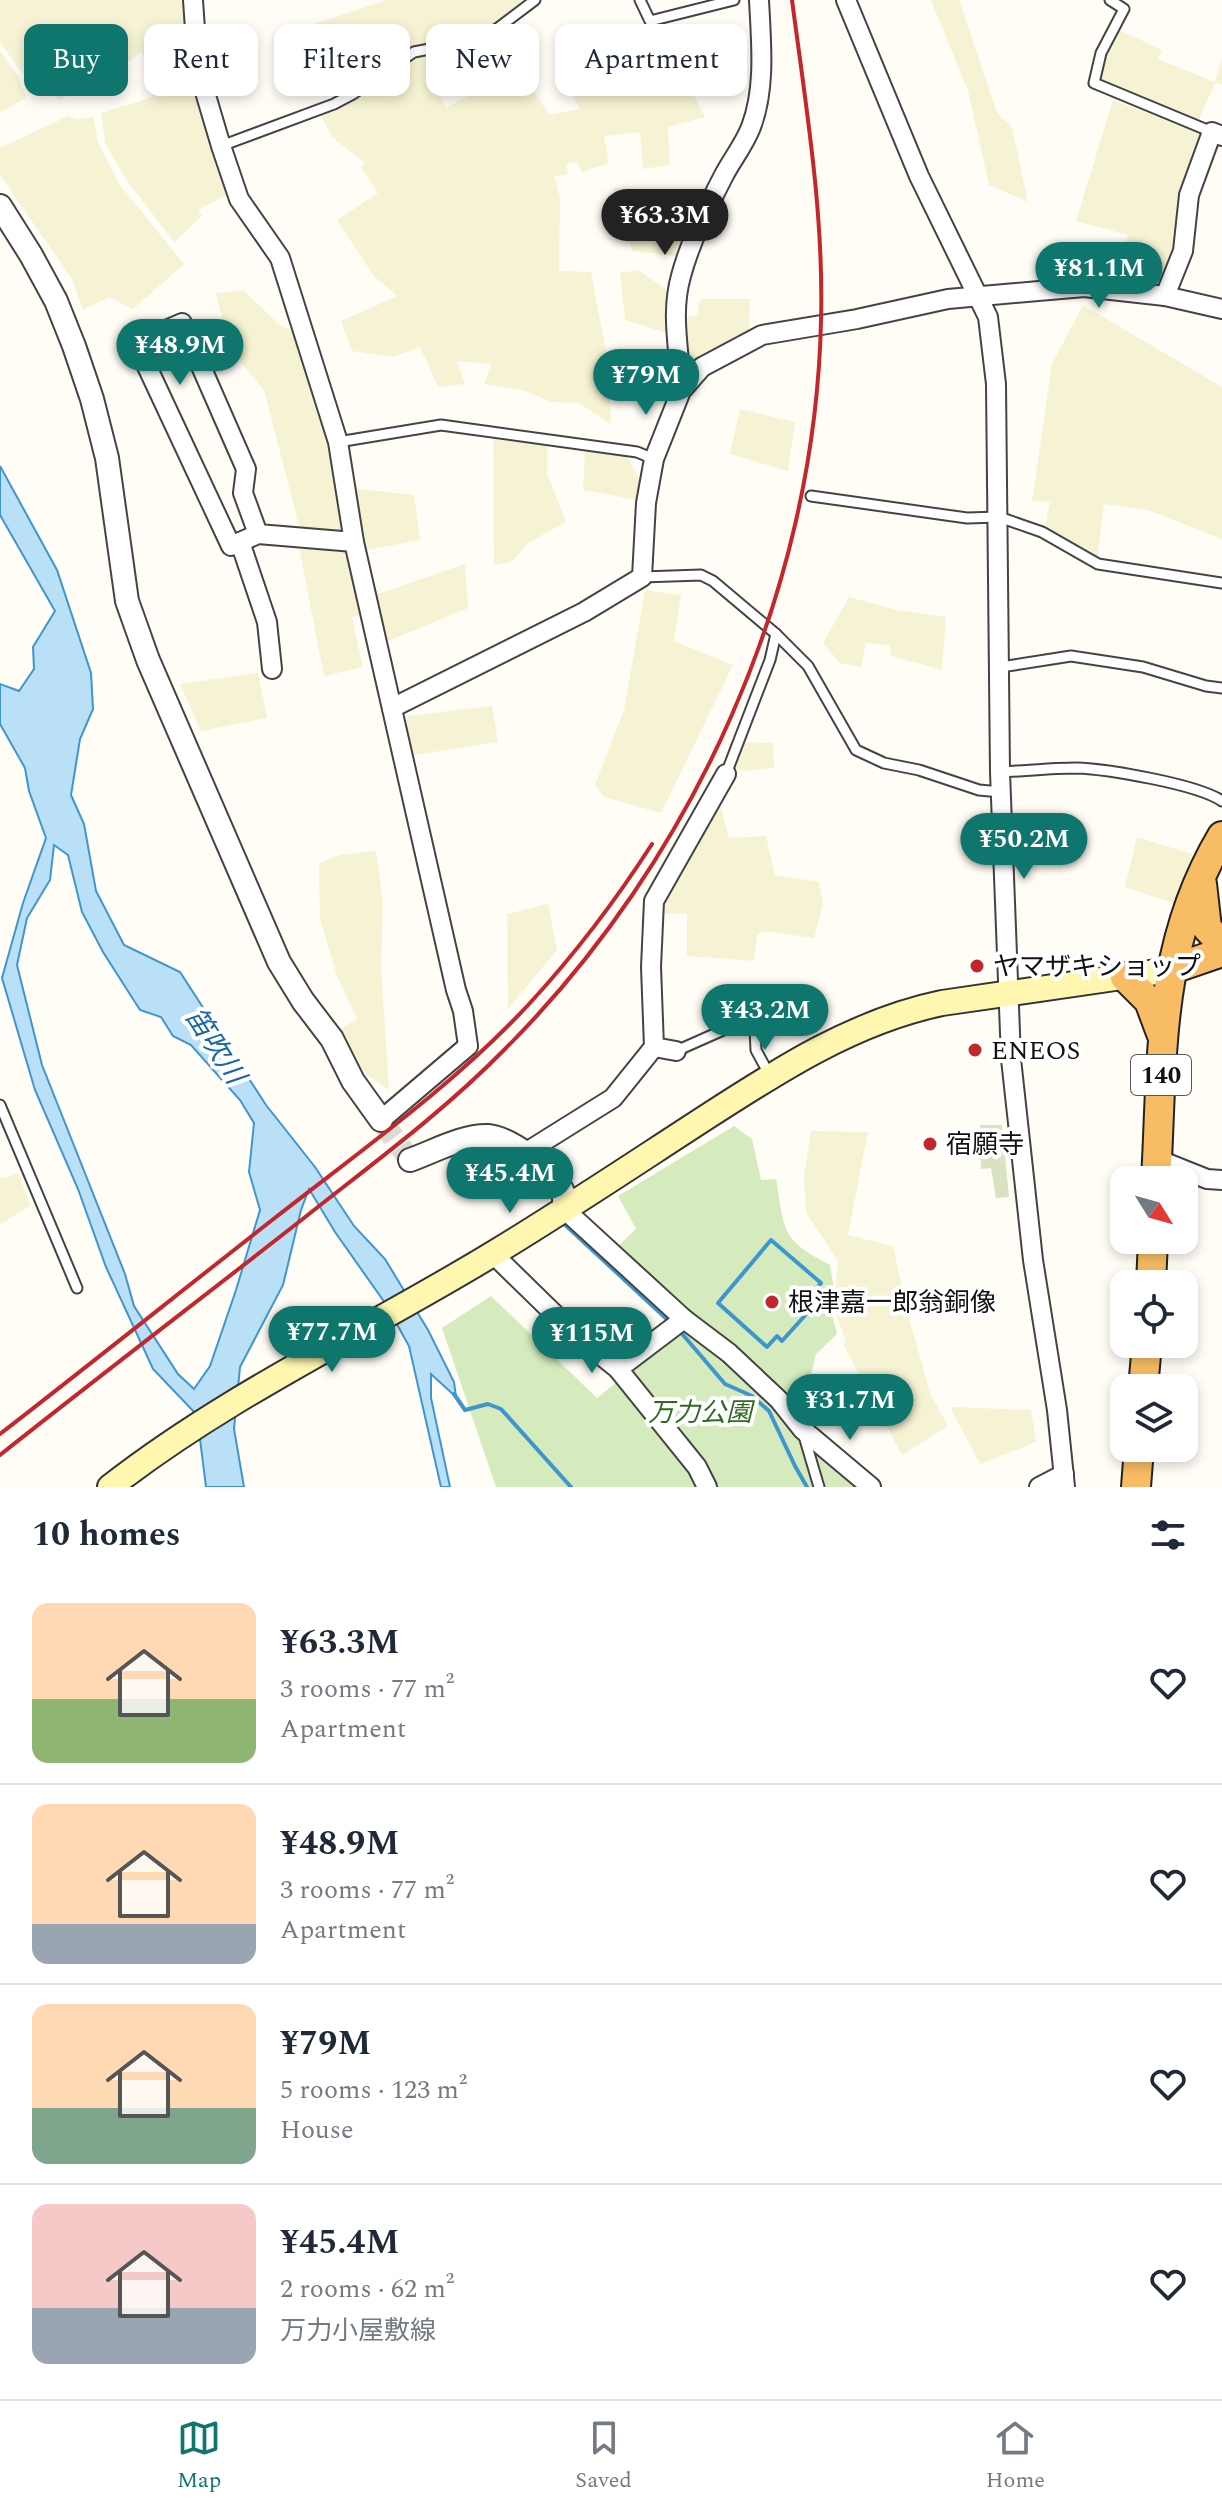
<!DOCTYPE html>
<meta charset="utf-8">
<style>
body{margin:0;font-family:Spectral,"Noto Sans JP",serif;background:#f6f6f7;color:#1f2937;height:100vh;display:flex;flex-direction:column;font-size:30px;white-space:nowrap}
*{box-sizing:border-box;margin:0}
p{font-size:26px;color:#747a83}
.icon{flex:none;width:44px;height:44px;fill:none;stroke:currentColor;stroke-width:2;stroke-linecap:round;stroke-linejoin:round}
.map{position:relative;height:1487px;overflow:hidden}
.side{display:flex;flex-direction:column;background:#fff;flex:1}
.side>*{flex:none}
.top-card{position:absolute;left:24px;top:24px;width:800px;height:72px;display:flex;gap:16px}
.needle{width:52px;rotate:127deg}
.buttons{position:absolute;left:1110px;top:1166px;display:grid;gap:16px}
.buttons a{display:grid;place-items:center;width:88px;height:88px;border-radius:16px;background:#fff;box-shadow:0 4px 12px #0003;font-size:40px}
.price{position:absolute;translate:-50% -68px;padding:0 18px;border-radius:28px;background:#0f766e;color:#fff;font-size:26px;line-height:52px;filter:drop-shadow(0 2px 4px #0008)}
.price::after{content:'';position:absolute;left:50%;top:48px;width:24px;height:18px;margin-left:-12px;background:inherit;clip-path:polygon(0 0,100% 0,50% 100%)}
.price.selected{background:#222;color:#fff}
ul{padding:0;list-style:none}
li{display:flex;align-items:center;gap:24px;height:200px;padding:0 32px}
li+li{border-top:2px solid #e0e1e3}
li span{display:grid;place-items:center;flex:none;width:224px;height:160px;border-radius:16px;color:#555}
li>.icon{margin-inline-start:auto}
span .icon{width:96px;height:96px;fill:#fffc;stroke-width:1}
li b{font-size:34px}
h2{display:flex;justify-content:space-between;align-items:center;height:96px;padding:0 32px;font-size:34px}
.tag{padding:0 28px;border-radius:16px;background:#fff;box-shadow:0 4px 12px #0003;font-size:28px;line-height:72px}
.tag.selected{background:#0f766e;color:#fff}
.menu{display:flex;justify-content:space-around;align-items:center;height:112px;border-top:2px solid #e0e1e3;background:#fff;font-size:22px;color:#747a83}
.menu a{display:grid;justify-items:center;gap:4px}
.menu .selected{color:#0f766e}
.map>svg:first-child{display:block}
</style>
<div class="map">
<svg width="1222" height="1487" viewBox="0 0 1222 1487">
<rect width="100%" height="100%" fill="#fffdf5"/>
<!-- farmland -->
<g fill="#f6f3d4">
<polygon points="0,0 190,0 232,192 198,210 202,216 174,242 128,182 105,143 101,113 153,97 142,52 110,74 59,100 21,72 0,42"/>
<polygon points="387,0 528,0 489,28 414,49 340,95 296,30"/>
<polygon points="931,0 959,0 997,113 1012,127 1028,202 989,185 968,91"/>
<polygon points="657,24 705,117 668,127 670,165 643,169 640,132 604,136 609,163 582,172 577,162 566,164 568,174 554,176 560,198 559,271 591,272 609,368 611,424 579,403 552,402 525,391 484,384 491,364 457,361 465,384 438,387 420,347 394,357 352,351 341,321 397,296 374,276 337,220 378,193 361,167 365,163 332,137 320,114 356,99 413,55 435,51 437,90 446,108 497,80 471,46 496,37 550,115 580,109 556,64"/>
<polygon points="1117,29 1162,50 1158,59 1215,82 1222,57 1222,85 1215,83 1198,122 1096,79"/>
<polygon points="0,51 18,76 26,98 0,113"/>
<polygon points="1113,100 1209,137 1176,260 1162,291 1115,285 1128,235 1076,221"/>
<polygon points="68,116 77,119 93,117 98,142 119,184 184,264 133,309 109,297 83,310 72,279 0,175 0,148"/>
<polygon points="614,188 650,190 656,214 701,214 683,257 632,251"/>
<polygon points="638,270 673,294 670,334 625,320 620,273"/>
<polygon points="243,290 282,327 295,330 332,452 347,535 301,533 264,390 229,349 216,293"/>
<polygon points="700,299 750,299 749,336 685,373 680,318 697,315"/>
<polygon points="1083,305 1222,387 1222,539 1148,510 1104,504 1097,560 1045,529 1050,502 1032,501 1052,364"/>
<polygon points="740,409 795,422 788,471 730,454"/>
<polygon points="493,436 547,446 547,473 566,522 528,543 513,561 494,565"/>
<polygon points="585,450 626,454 642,485 638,500 583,490"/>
<polygon points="352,488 414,495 420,540 361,551"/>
<polygon points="298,542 352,547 367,613 352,617 363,667 324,676"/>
<polygon points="465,564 468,608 383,643 372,596"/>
<polygon points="645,590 681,595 674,641 733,665 661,813 604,797 595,785 624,710"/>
<polygon points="849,597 897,610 946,617 942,670 891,656 890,645 866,643 861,667 840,663 823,643"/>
<polygon points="258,673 267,718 201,731 180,684"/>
<polygon points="492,706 498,742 408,756 407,716"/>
<polygon points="743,742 773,743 774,768 745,771 732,768"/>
<polygon points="718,797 729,838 766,836 775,875 819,882 823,904 814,938 763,931 757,935 754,961 687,956 687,913 658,915 658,903"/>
<polygon points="1137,837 1192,854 1175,904 1125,887"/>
<polygon points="376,851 383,902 381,967 389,1090 357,1068 334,1033 357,1019 337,976 320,919 319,863 340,855"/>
<polygon points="548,904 557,950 508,1009 507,914"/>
<polygon points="811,1131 868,1132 848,1235 893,1246 908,1315 931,1396 948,1426 902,1455 843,1344 846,1343 834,1306 838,1260 806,1213 804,1177"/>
<polygon points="19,1173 30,1206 0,1224 0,1177 2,1179"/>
<polygon points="950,1407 1031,1410 1036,1442 980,1464"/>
</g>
<!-- green -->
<path fill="#d5ebbd" d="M734,1126L752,1139L761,1180L776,1179C785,1231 780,1239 830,1265L834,1289L830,1307L837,1334L816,1354L810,1379L777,1409L857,1487H496L442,1328L491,1296L597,1398L684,1328L615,1249L636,1229L618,1196Z"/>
<!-- cemetery -->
<polygon fill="#d9e3c4" points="980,1125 1002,1125 1009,1197 996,1198 991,1168 981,1169"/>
<!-- water -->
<path fill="#b9e0f7" stroke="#3f96cf" stroke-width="2" fill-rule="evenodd" d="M0,466L57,570L91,673L93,709L80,739L71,795L84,824L96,891L124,945L180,972L266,1105L315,1167L354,1226L385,1259L428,1330L454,1382L456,1397L431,1374V1398L450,1487H441L409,1346L385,1303L335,1232L309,1189L301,1210L283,1285L240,1367L234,1429L244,1487H206L197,1415L153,1369L106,1267L78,1189L35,1090L2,978L23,903L46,838L29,791L25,768L0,724V684L19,691L34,669L33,647L55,611L0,515ZM54,845L68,855L82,912L103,952L140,1010L161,1017L173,1036L191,1045L240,1100L254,1123L249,1172L260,1210L236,1290L210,1366L194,1389L178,1374L134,1306L125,1274L42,1065L17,965L27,918L50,880Z"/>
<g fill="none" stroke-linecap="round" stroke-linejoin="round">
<!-- stream -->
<g stroke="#3f96cf" stroke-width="4">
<polyline points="561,1221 672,1324"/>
<polygon points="771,1240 821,1283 811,1295 818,1301 782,1341 777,1336 767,1347 718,1303"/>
<polyline points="678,1329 725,1384 752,1396 769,1411 795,1466 807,1487"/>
<polyline points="454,1394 465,1410 488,1404 501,1409 571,1487"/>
</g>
<!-- tertiary-tunnel -->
<polyline stroke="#dbdad3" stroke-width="22" stroke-dasharray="22 11" stroke-linecap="butt" points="381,1120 410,1160"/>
<defs>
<g id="service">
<polyline points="640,0 650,21 734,0"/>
<polyline points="1110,0 1124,9 1101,53 1094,83 1212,132"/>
<polyline points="221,146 334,104 353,94 414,52 461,43 494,31 535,0"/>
<polyline points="338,442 441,425 637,452 654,459"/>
<polyline points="811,496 967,518 999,517 1042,532 1098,564 1222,583"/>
<polyline points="642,577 701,575 713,581 776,634 808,666 856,750 884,763 919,770 979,790 1001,792"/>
<polyline points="1001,667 1071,656 1143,667 1206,686 1222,688"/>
<path d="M1000,772C1025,771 1051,768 1076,768C1107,769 1197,784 1222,801"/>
<polyline points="726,774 770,660 776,634"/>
<polyline points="676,1051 746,1020 755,1029 756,1050 770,1076"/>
<polyline points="0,1105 77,1288"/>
<polyline points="804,1436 819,1487"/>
</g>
<g id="minor">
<polyline points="193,0 196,44 205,92 221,146 239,199 280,258 338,442 354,542 456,990 463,1011 468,1046 381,1120"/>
<polyline points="846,0 919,176 988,317 996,384 1000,772 1011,1059 1033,1260 1057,1410 1065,1487"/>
<polyline points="1165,296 1183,251 1189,195 1212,132 1222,136"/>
<path d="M681,391C680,351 670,315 681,276C690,242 708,206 724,175C733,158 744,145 751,127C766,88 761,41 759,0"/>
<polyline points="258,534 243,493 246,469 182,323 136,343 231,546 258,534 354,542"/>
<polyline points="240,542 267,622 272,669"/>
<polyline points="392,708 584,612 642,577 646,503 654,459 681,391 702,367 762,335 857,319 948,299 1084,287 1165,296 1222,309"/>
<polyline points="676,1051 654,1047 651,967 654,901 726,774"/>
<polyline points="525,1153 613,1098 654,1047"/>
<polyline points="1157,1159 1207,1179 1222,1180"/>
<polyline points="564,1209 684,1319 729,1353 779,1400 802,1429 871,1487"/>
<polyline points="493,1254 579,1338 618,1369 697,1467 707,1487"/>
<polyline points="618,1369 684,1319"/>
<polyline points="1039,1487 1064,1474"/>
</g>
<g id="tertiary">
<polyline points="0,206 31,255 56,301 74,346 92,399 107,458 127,601 148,660 279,962 303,1001 332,1039 353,1081 381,1120"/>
<path d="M410,1160C433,1152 463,1135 488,1136C511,1138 552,1170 562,1190C565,1196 564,1202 564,1209"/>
</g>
<path id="secondary" d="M110,1487C228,1395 364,1332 491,1255C564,1211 634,1164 705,1118C779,1070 855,1021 942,1003L1170,970"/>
<g id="trunk">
<polyline points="1202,884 1207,928 1222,944"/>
<polyline points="1170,970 1222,952"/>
<polyline points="1125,977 1149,1001 1161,1033"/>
<path d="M1156,1180C1163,1056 1156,947 1222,836"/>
<polyline points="1151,1284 1153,1240"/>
<polyline points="1143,1388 1147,1344"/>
<polyline points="1136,1487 1139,1448"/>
</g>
</defs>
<!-- service casing -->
<use href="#service" stroke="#444" stroke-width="13"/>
<!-- minor casing -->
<use href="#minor" stroke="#444" stroke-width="22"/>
<!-- tertiary casing -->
<use href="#tertiary" stroke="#444" stroke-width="26"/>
<!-- secondary casing -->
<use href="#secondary" stroke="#333" stroke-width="28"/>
<!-- trunk casing -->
<use href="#trunk" stroke="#222" stroke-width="32"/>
<!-- service -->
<use href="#service" stroke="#fff" stroke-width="9"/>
<!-- minor -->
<use href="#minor" stroke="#fff" stroke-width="18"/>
<!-- tertiary -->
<use href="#tertiary" stroke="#fff" stroke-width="22"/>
<!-- secondary -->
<use href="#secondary" stroke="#fff6b0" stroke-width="24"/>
<!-- trunk -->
<use href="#trunk" stroke="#f7bc64" stroke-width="28"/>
<!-- rail -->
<g stroke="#c4262e" stroke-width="4">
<path d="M0,1434C93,1362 184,1289 276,1217C363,1149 455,1084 530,1003C575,954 616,900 652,844"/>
<path d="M0,1455C101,1375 203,1297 304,1218C372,1164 442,1113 503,1051C694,861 815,591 821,321C824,213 806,107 792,0"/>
</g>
</g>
<!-- markers -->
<g fill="#c4262e" stroke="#fff" stroke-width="3">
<circle cx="977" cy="966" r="8"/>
<circle cx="975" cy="1050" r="8"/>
<circle cx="930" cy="1144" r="8"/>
<circle cx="772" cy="1302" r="8"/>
</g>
<g text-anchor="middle" stroke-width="8" stroke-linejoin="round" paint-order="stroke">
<!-- shield labels -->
<rect fill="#fff" stroke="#585858" stroke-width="2" x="1131" y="1055" width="60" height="40" rx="6"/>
<g font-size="24" font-weight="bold" fill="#111">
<text x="1161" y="1083">140</text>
</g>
<!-- poi labels -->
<g font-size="26" fill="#111" stroke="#fff" text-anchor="start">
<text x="993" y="975">ヤマザキショップ</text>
<text x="991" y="1059">ENEOS</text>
<text x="946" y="1153">宿願寺</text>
<text x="788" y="1311">根津嘉一郎翁銅像</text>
</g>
<!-- park labels -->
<g font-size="26" font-style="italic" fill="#2f6b1f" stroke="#fff">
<text x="700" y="1421">万力公園</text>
</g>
<!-- water labels -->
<g font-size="28" font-style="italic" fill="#1768a6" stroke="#fff">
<text transform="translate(216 1045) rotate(57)" y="10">笛吹川</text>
</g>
</g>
</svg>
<div class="buttons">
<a><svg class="needle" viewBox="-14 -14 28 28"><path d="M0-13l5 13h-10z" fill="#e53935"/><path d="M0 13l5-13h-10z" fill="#747a83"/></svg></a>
<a><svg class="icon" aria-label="locate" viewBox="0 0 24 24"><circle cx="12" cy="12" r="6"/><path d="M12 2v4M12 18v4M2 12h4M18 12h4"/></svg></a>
<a><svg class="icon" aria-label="layers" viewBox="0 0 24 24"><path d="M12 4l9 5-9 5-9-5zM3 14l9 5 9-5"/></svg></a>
</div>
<b class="price selected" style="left:665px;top:257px">¥63.3M</b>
<b class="price" style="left:1099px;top:310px">¥81.1M</b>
<b class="price" style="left:180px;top:387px">¥48.9M</b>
<b class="price" style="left:646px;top:417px">¥79M</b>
<b class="price" style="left:1024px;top:881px">¥50.2M</b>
<b class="price" style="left:765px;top:1052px">¥43.2M</b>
<b class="price" style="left:510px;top:1215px">¥45.4M</b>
<b class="price" style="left:332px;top:1374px">¥77.7M</b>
<b class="price" style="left:592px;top:1375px">¥115M</b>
<b class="price" style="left:850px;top:1442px">¥31.7M</b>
<div class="top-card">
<a class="tag selected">Buy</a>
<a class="tag">Rent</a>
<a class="tag">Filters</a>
<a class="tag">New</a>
<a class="tag">Apartment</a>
</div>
</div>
<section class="side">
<h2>10 homes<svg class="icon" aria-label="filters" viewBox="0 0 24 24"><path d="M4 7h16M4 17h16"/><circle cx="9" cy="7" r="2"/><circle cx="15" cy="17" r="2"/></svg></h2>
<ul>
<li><span style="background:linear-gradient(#ffd9b3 60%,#8fb573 0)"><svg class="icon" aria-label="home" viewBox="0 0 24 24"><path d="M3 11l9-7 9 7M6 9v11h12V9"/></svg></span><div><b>¥63.3M</b><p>3 rooms · 77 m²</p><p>Apartment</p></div><svg class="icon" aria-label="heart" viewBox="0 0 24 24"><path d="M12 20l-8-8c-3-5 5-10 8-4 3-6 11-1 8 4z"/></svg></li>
<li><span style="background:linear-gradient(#ffd9b3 75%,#9aa5b1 0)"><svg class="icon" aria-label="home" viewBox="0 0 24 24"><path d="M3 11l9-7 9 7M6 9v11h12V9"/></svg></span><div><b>¥48.9M</b><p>3 rooms · 77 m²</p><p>Apartment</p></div><svg class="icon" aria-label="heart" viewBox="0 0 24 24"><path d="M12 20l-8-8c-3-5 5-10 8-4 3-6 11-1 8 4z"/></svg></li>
<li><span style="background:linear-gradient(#ffd9b3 65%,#7fa58c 0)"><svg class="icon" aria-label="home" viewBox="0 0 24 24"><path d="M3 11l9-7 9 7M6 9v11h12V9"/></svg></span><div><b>¥79M</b><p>5 rooms · 123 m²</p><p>House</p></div><svg class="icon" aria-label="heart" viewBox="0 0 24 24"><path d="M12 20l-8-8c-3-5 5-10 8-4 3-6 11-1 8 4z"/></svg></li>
<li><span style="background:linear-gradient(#f6c9c9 65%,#9aa5b1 0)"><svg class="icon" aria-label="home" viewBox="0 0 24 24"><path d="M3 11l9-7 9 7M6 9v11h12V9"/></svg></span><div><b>¥45.4M</b><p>2 rooms · 62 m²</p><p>万力小屋敷線</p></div><svg class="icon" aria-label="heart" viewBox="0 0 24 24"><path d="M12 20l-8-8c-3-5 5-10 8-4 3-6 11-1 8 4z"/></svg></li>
</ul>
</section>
<nav class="menu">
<a class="selected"><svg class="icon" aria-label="map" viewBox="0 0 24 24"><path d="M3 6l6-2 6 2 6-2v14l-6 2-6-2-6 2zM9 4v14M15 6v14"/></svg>Map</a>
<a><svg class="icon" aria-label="saved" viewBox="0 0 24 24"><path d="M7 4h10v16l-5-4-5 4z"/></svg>Saved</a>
<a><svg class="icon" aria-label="home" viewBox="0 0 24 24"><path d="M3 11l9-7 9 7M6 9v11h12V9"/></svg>Home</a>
</nav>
